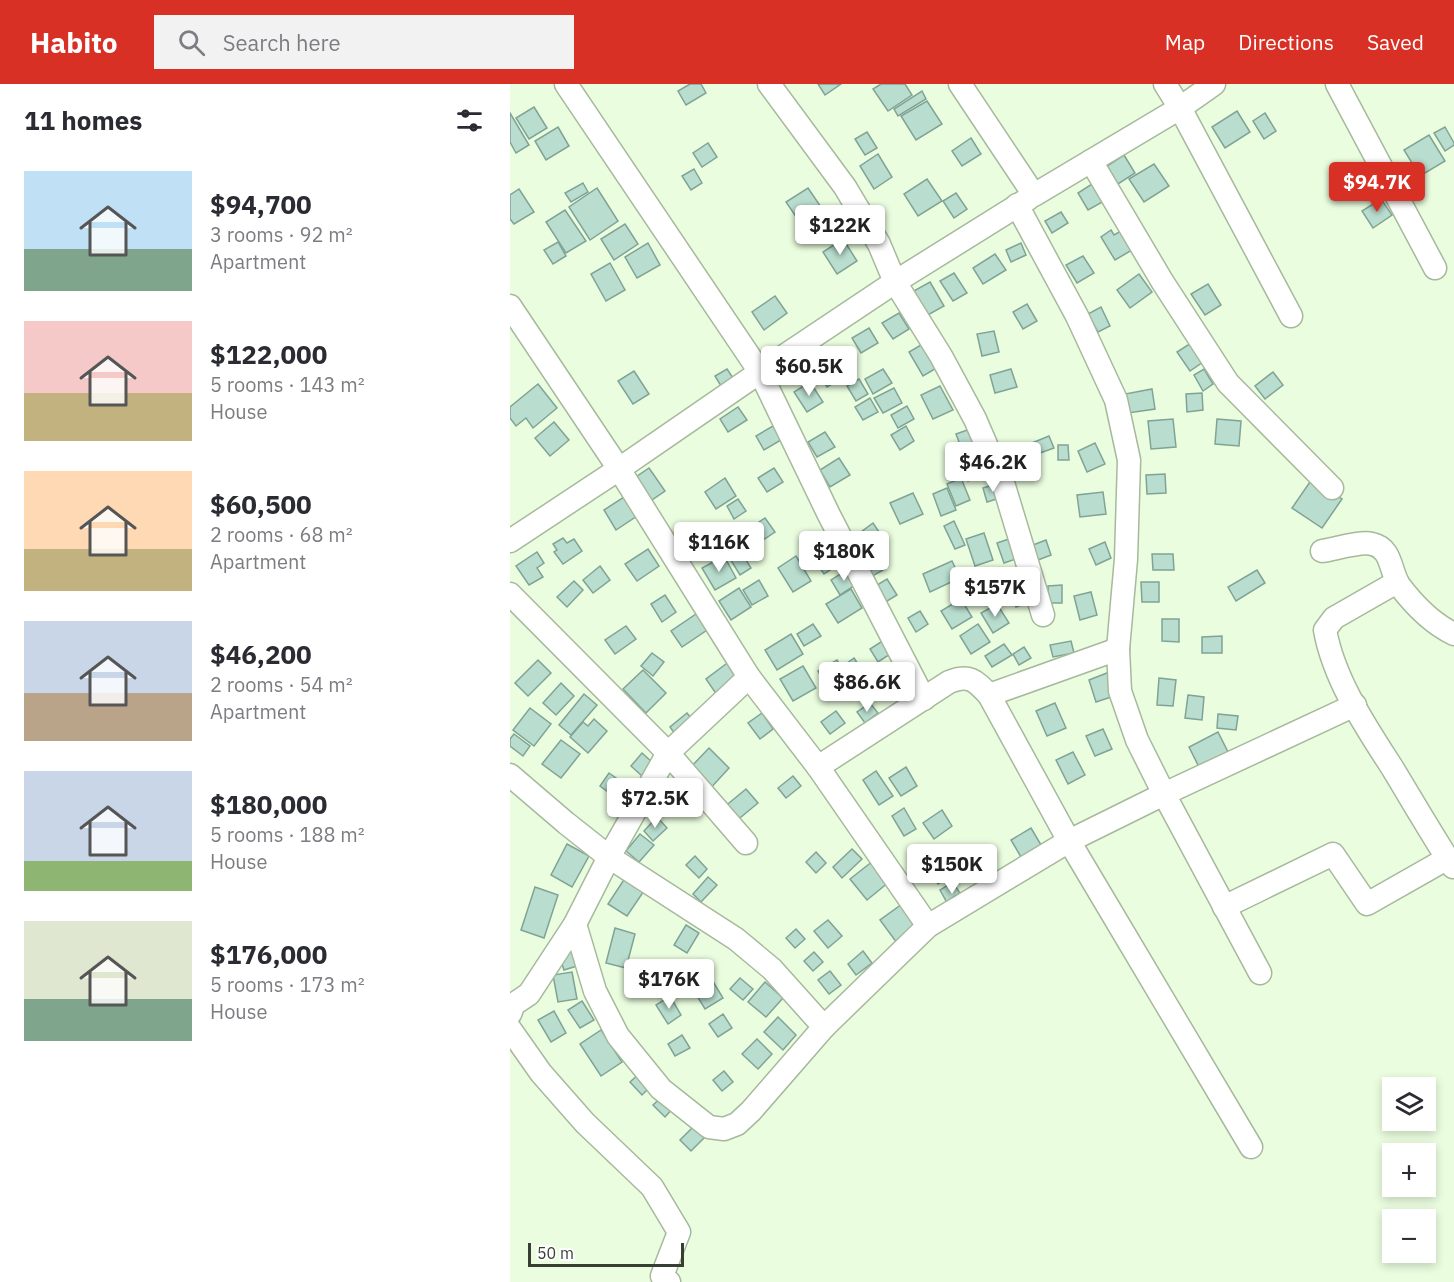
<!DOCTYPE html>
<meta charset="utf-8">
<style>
body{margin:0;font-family:"IBM Plex Sans",sans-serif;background:#f2f2f3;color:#2b2b33;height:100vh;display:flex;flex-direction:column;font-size:22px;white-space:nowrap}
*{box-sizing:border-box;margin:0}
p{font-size:20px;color:#7c7c81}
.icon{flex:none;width:33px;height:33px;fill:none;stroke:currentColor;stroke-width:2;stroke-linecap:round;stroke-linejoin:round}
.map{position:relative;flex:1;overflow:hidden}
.sheet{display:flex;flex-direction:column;background:#fff;width:510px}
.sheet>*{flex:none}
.buttons{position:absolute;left:872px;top:993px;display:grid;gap:12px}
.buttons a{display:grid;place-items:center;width:54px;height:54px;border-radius:0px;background:#fff;box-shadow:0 3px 9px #0003;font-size:30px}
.scale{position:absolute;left:18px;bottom:15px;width:156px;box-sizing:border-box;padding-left:6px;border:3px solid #373f33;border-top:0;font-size:16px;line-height:21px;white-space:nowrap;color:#373f33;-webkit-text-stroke:4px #fff;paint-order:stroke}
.price{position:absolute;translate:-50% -51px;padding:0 14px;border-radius:6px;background:#fff;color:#222;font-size:20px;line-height:39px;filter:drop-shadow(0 2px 3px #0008)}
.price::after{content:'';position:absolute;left:50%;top:36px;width:18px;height:14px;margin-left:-9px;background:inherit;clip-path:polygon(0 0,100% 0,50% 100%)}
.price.on{background:#d93025;color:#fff}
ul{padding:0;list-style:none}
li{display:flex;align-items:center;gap:18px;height:150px;padding:0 24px}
li span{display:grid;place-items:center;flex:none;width:168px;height:120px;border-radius:0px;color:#555}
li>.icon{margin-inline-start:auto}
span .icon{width:72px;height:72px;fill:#fffc;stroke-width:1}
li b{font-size:26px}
h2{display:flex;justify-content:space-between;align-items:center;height:72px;padding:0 24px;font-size:26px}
header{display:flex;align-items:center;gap:36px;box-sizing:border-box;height:84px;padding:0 30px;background:#d93025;color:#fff}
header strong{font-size:28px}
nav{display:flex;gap:33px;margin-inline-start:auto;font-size:21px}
.search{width:420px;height:54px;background:#f2f2f3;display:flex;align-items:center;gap:15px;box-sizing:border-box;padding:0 21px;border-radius:0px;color:#7c7c81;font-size:22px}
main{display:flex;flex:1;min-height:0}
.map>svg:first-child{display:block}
</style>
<header>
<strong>Habito</strong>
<div class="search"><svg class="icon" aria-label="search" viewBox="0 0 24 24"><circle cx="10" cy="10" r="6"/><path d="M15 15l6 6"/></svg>Search here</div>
<nav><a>Map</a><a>Directions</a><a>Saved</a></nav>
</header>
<main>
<section class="sheet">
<h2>11 homes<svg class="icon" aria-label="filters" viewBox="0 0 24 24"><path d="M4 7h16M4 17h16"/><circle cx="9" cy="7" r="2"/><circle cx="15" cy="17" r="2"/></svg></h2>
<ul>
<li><span style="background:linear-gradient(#bfe0f5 65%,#7fa58c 0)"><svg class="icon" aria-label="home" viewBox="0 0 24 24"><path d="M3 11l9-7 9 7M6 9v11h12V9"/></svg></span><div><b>$94,700</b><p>3 rooms · 92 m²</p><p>Apartment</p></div></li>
<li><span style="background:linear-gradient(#f6c9c9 60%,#c2b280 0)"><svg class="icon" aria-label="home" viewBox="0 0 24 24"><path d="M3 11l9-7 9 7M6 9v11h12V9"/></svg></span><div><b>$122,000</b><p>5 rooms · 143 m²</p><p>House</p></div></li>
<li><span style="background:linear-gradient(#ffd9b3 65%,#c2b280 0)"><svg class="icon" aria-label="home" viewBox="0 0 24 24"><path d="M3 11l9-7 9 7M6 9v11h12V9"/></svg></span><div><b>$60,500</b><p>2 rooms · 68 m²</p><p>Apartment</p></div></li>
<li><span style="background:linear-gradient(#c9d6e8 60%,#b9a48a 0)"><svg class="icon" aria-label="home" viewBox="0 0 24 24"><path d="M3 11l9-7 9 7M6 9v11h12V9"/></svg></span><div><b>$46,200</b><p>2 rooms · 54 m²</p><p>Apartment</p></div></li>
<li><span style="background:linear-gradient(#c9d6e8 75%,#8fb573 0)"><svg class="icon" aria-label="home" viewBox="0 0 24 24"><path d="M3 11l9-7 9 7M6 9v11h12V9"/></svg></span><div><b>$180,000</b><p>5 rooms · 188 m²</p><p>House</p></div></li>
<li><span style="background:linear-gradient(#dfe7d0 65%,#7fa58c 0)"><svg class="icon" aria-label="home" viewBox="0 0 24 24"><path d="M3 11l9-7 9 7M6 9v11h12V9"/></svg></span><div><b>$176,000</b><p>5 rooms · 173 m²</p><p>House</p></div></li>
</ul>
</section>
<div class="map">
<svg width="944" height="1198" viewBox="0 0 944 1198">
<rect width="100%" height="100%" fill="#eafddf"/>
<!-- building -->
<g fill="#b9decf" stroke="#80a395" stroke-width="1.5">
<polygon points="180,0 191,0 196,9 176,21 168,7"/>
<polygon points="308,0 331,0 315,11"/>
<polygon points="371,0 395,0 402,11 378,27 363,5"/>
<polygon points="412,7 416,15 388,32 384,25"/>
<polygon points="417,17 432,40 406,56 391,32"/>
<polygon points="24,23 37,44 19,55 6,34"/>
<polygon points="727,27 740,48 715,64 702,43"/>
<polygon points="0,29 19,61 6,69 0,58"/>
<polygon points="755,29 766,47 754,55 743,37"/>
<polygon points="48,43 59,62 36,76 25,57"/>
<polygon points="935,43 944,59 944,61 935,67 924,49"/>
<polygon points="357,48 367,64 355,71 345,55"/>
<polygon points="919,51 935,77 910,92 894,66"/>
<polygon points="461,54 471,70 452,82 442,67"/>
<polygon points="198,59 207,73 192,83 183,69"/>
<polygon points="368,70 382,93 364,105 350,82"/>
<polygon points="614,71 625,89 608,100 597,82"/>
<polygon points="644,80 659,102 634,118 619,95"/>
<polygon points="184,85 192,99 181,106 172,92"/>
<polygon points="417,95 432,117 408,132 394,110"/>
<polygon points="585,98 596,116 578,126 568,109"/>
<polygon points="73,99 78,108 61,118 55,109"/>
<polygon points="87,104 108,137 80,156 59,123"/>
<polygon points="298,104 313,126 291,140 276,118"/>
<polygon points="9,105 24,128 4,140 0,135 0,111"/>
<polygon points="446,109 457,125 444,134 433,117"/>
<polygon points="871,115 882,131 863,144 852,127"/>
<polygon points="55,126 76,157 56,169 36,138"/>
<polygon points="551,128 558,139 542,149 535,137"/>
<polygon points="115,140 128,160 104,176 91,155"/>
<polygon points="601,146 604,151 611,147 622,166 605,176 591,153"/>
<polygon points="333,155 347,177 327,190 313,168"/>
<polygon points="48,158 56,172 43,180 34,166"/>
<polygon points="138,159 150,181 127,194 115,173"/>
<polygon points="511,159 516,171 501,178 496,166"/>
<polygon points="485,170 496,186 473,200 463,184"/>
<polygon points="573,172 584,189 567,199 556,181"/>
<polygon points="100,179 115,206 96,217 81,190"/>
<polygon points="444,189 457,209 443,217 430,197"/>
<polygon points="629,190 642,208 620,224 607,206"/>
<polygon points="420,198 434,222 416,232 402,208"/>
<polygon points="698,200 711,221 695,231 681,210"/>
<polygon points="265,212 277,229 254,246 242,228"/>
<polygon points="517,220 527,237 513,245 503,228"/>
<polygon points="591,223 600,242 588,248 578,230"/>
<polygon points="389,229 399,245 383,255 372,239"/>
<polygon points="359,244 368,259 351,269 342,254"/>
<polygon points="484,247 489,268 472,272 467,250"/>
<polygon points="416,258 430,282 413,292 399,268"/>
<polygon points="681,259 693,278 680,287 667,268"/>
<polygon points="322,271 334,293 317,303 304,281"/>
<polygon points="217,285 223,294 211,302 205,292"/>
<polygon points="373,285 382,299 363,310 355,295"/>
<polygon points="501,285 507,303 485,309 480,291"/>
<polygon points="694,285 703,300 693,307 684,291"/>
<polygon points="124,287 139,310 123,320 108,297"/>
<polygon points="763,288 773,301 755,315 745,302"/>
<polygon points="349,295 358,310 346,317 337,302"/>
<polygon points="300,298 313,318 297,328 284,308"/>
<polygon points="28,300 47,324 23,344 16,334 6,342 0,334 0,323"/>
<polygon points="430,302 443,326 423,335 411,311"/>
<polygon points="384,304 392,319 373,329 364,314"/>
<polygon points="642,305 645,325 618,329 615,310"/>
<polygon points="692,309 693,326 677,328 676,310"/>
<polygon points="360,314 368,328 353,336 345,323"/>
<polygon points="397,322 404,335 388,344 381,331"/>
<polygon points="228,323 237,336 218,348 210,335"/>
<polygon points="663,335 666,363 641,365 638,337"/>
<polygon points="707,335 731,337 729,362 705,360"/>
<polygon points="44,338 59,356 40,372 25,354"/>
<polygon points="263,342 271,356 254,366 246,352"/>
<polygon points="396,342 404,357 390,366 381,351"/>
<polygon points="466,343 471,359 452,366 446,350"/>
<polygon points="315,348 325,363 307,373 298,358"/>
<polygon points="539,352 544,364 527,370 522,359"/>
<polygon points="585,359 595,380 577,388 568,367"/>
<polygon points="512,361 521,380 500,389 492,369"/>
<polygon points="548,361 558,361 559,376 548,376"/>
<polygon points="477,371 483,387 458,397 452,380"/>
<polygon points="329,374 340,391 320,403 310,386"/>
<polygon points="139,384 155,407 139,418 123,395"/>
<polygon points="264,384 273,398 257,408 248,394"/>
<polygon points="655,390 656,409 637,410 636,391"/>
<polygon points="215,394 226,412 206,425 195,408"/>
<polygon points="451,394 460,416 446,422 437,400"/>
<polygon points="802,395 832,415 812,444 782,424"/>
<polygon points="489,399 493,413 477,418 473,404"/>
<polygon points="437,404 446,426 431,432 423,410"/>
<polygon points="593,408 596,430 570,433 567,411"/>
<polygon points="403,409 413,430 390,440 380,419"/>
<polygon points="117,411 130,430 106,446 94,426"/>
<polygon points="228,415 236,427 224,435 217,422"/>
<polygon points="255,434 265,448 253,456 243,442"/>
<polygon points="444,437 455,461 445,465 434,442"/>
<polygon points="187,439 197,454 173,469 163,453"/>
<polygon points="363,439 371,451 358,459 351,448"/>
<polygon points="474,449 483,476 465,482 456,455"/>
<polygon points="220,450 241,484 230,491 209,457"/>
<polygon points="505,453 512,473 494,479 487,459"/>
<polygon points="53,454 57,459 64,455 72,467 53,480 44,468 47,466 43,460"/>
<polygon points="536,456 541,471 528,476 523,461"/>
<polygon points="595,458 601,474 586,481 579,465"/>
<polygon points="316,462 328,481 314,490 301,471"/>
<polygon points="138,465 149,482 127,497 115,480"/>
<polygon points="365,467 375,485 357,495 347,477"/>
<polygon points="27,468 34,479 27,484 33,493 19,501 6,482"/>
<polygon points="642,470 663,470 664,486 643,486"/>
<polygon points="214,472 226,494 205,506 192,484"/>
<polygon points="286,472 301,497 283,508 268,484"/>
<polygon points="442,477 450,494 420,508 413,490"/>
<polygon points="90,482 100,496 83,509 73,496"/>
<polygon points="338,485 347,500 330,511 321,496"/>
<polygon points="747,486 755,499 726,517 718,503"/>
<polygon points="513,492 522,517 506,523 496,498"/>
<polygon points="377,495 387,511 369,522 359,506"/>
<polygon points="249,496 258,512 242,521 233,506"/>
<polygon points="64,497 73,506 57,523 47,513"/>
<polygon points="631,498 649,498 649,518 632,518"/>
<polygon points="552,501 552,519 539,519 538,502"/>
<polygon points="229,504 241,523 221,536 209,517"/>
<polygon points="341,505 352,524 328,539 316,520"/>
<polygon points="581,508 587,531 570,536 564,512"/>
<polygon points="155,511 166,528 152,538 141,520"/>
<polygon points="451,515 462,533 442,545 431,527"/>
<polygon points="487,520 499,539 483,549 471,529"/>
<polygon points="410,527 418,540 406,548 398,534"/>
<polygon points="189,528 200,544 172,563 161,547"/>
<polygon points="652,535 669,535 669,558 652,557"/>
<polygon points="303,540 311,552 294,562 287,550"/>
<polygon points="468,540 480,558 461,570 450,552"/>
<polygon points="116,542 126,555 105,570 95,556"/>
<polygon points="281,550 293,570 267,586 255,566"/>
<polygon points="712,552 712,569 692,569 692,553"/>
<polygon points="377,554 385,567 368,578 360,565"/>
<polygon points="561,557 564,569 543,573 540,561"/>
<polygon points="494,560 502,571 482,583 475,572"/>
<polygon points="514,563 521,574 509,581 503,570"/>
<polygon points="142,569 154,578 143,592 131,582"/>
<polygon points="344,574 353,588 342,595 333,582"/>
<polygon points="28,576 41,589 18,612 5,599"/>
<polygon points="327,576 338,595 319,606 308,587"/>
<polygon points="220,577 232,594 207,611 196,595"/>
<polygon points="293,582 306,604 283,617 270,595"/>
<polygon points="133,586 156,609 136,629 113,605"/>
<polygon points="602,587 610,610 586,618 579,596"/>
<polygon points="649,594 666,596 663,622 647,621"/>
<polygon points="51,599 64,612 46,631 33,619"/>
<polygon points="74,610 87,621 61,651 49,641"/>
<polygon points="678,611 694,613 692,636 675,634"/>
<polygon points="360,619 368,629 355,639 347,628"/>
<polygon points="545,619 556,644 537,652 526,627"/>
<polygon points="20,624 41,640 24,662 3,646"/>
<polygon points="326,627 335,639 320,650 311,638"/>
<polygon points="177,629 185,639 167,653 160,643"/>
<polygon points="252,629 263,645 250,655 238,639"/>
<polygon points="708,630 728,632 726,646 707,644"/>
<polygon points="84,635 97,647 78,669 60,653 73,638 78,642"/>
<polygon points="593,645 602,665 585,672 576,652"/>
<polygon points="708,648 718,668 689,683 679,663"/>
<polygon points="4,650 20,662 13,672 0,662 0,655"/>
<polygon points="51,656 70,670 51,694 32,680"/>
<polygon points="199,664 219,684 198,707 178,686"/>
<polygon points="563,668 575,691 558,700 546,676"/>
<polygon points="132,669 143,679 132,692 121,682"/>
<polygon points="396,683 407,702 391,712 379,694"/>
<polygon points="366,687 383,712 369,721 353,696"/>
<polygon points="99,689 123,706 113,719 90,702"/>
<polygon points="283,692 291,702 276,714 268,704"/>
<polygon points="236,705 248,719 225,738 213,724"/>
<polygon points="394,724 406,745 394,752 382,732"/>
<polygon points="432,726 442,742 424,755 413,739"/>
<polygon points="147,733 157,744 143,757 134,747"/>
<polygon points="521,744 534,766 514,778 501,756"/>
<polygon points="130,750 144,761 129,778 116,767"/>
<polygon points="57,760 79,772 62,803 41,791"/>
<polygon points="342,765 352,775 332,794 323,783"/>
<polygon points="306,768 316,779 306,789 296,778"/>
<polygon points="185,772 197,785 189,794 176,781"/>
<polygon points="431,773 442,791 428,800 417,781"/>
<polygon points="363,777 379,798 357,816 340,795"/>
<polygon points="117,791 136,804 117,832 98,820"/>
<polygon points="198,793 207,801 191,818 183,810"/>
<polygon points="443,798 454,816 440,824 430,806"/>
<polygon points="25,803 48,811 34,854 11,846"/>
<polygon points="392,820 408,844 387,859 370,836"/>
<polygon points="318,836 332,852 318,864 304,847"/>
<polygon points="176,841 189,849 177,869 164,861"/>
<polygon points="105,844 125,850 116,884 96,879"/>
<polygon points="286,845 295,855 285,864 276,854"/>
<polygon points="63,866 67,882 54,886 49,871"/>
<polygon points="353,867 362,879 346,891 338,880"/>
<polygon points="304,868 313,878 303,887 294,877"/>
<polygon points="320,887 331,901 319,910 308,896"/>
<polygon points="62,888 67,915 48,918 43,891"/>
<polygon points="199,891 213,914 195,925 181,902"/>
<polygon points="230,894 243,905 233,916 220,905"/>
<polygon points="255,898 273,914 256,933 238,918"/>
<polygon points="160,912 171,931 158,940 146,921"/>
<polygon points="72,917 84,936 70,944 58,926"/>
<polygon points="44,927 56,949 41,958 28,936"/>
<polygon points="213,930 222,944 208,953 199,940"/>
<polygon points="268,933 286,951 273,966 254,948"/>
<polygon points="91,946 112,978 91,992 70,960"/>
<polygon points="172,951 180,964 165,972 158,960"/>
<polygon points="247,955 262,970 248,985 232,970"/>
<polygon points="214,987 223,998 212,1007 203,996"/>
<polygon points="131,988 143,1000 132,1011 120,998"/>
<polygon points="154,1011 165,1022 155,1033 143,1021"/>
<polygon points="186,1040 197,1051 181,1067 170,1056"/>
</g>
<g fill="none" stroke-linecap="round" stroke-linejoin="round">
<defs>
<g id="street">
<polyline points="56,0 250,288 385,198 431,272 465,335 494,402 533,531"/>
<polyline points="259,0 335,103 369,160 385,198 518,115"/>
<polyline points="450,0 524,111 670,24 781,232"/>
<polyline points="655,0 670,24 704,0"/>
<polyline points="827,0 925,184"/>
<polyline points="581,77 652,197 718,299 822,404"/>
<polyline points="507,121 567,232 606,316 619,376 616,475 608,565 610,607 627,656 654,710 750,889"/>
<polyline points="0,222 109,385 250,288 319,431 414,615"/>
<polyline points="0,457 109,385 239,593 308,683 418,842"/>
<path d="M812,467C825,465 851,457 862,460C882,464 880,487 889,501C904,521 921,539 944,550"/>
<path d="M887,498L824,534L815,546C824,596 856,643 883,685C903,718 922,751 943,783"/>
<polyline points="0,510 158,669 236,759"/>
<polyline points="479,611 608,565"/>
<path d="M308,683L439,598C459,590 465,596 479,611L559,757L741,1063"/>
<polyline points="0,691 56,739 99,773 226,855 262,885 314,943"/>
<polyline points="714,823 823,770 857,820 938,774"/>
<polyline points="65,840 85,907 108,952 151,1005 199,1043 214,1045 227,1040 241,1027 314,943 418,842 559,757 654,710 845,621"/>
<polyline points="0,930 4,920 19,910 65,840 99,773 158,669 239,593"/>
<polyline points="0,945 31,989 75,1039 142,1103 169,1148 152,1192 159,1198"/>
</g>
</defs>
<!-- street casing -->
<use href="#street" stroke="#a7b99d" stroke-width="25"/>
<!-- street -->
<use href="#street" stroke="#fff" stroke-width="22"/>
</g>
</svg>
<div class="buttons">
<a><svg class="icon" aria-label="layers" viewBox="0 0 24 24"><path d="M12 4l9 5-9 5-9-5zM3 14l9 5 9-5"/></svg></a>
<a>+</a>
<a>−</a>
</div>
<div class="scale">50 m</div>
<b class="price on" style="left:867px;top:129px">$94.7K</b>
<b class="price" style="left:330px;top:172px">$122K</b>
<b class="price" style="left:299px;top:313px">$60.5K</b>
<b class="price" style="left:483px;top:409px">$46.2K</b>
<b class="price" style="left:209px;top:489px">$116K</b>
<b class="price" style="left:334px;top:498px">$180K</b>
<b class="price" style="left:485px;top:534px">$157K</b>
<b class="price" style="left:357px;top:629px">$86.6K</b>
<b class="price" style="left:145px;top:745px">$72.5K</b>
<b class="price" style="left:442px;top:811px">$150K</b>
<b class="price" style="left:159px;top:926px">$176K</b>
</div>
</main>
